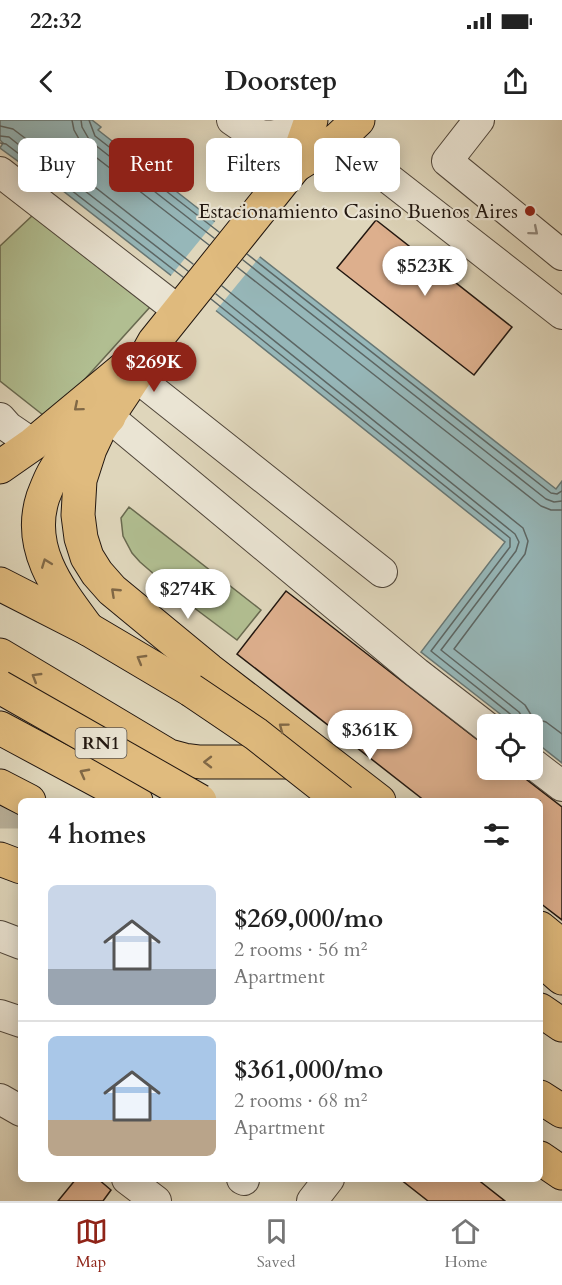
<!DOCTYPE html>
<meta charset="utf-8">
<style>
body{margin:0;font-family:Cardo,serif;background:#f6f6f6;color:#222;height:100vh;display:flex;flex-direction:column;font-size:22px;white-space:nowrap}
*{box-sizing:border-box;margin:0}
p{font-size:20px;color:#767676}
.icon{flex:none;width:33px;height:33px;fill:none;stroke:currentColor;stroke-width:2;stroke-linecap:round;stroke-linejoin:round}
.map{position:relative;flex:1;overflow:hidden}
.details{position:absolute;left:18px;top:678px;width:525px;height:384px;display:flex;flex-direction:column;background:#fff;border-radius:9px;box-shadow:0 3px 15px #0003}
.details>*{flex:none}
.hud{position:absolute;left:18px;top:18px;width:526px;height:54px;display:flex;gap:12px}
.controls{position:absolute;left:477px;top:594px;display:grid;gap:12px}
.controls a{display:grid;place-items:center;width:66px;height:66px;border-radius:9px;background:#fff;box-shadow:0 3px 15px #0003;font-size:30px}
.price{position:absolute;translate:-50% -51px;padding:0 14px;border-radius:21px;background:#fff;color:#222;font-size:20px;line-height:39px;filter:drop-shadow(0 2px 3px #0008)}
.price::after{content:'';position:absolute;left:50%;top:36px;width:18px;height:14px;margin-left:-9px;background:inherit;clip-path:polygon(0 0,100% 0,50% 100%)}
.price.on{background:#8f2418;color:#fff}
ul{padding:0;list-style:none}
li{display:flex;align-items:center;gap:18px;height:150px;padding:0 30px}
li+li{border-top:2px solid #e0e0e0}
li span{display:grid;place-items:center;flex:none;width:168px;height:120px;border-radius:9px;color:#555}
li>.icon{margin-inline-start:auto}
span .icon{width:72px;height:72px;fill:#fffc;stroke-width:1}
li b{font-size:26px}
h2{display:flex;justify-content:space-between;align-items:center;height:72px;padding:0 30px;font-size:26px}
.pill{padding:0 21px;border-radius:9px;background:#fff;box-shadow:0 3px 15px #0003;font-size:21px;line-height:54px}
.pill.on{background:#8f2418;color:#fff}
.status{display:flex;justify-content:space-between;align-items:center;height:42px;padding:0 30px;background:#fff;direction:ltr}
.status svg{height:16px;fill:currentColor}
header{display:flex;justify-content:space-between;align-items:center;height:78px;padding:0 30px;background:#fff;font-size:27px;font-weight:600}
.tab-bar{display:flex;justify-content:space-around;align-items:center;height:84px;border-top:2px solid #e0e0e0;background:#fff;font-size:16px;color:#767676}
.tab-bar a{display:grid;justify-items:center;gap:3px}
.tab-bar .on{color:#8f2418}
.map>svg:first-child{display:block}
</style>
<div class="status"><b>22:32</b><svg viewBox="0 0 49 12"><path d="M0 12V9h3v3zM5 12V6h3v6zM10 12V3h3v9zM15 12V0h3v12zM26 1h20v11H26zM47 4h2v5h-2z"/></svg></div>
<header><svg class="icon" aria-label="back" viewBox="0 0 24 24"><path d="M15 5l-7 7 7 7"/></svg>Doorstep<svg class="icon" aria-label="share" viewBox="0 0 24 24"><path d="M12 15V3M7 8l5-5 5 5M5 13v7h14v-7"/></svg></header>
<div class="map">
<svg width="562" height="1081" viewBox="0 0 562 1081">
<rect width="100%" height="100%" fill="#dfd6bb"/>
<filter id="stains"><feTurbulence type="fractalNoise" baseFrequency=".00333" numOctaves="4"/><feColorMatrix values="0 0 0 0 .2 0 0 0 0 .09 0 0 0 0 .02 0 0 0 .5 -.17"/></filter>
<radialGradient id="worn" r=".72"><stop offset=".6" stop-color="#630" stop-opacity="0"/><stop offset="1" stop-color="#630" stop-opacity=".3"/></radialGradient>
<!-- green -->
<g fill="#b1be91" stroke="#696a50" stroke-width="1.5">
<polygon points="33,95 150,187 56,291 43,295 0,261 0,126"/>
<polygon points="129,387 261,490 237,520 185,481 140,442 132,433 123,416 121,398"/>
</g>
<!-- water -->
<polygon fill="#96b7b9" stroke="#677775" stroke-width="1.5" points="0,0 92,0 101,7 98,10 556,369 562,361 562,643 533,620 532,604 513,604 421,532 505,422 219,193 40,53 37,55 0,28 3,23 0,20"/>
<!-- pier -->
<polygon fill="#dfd6bb" points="217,99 262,134 214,193 169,158"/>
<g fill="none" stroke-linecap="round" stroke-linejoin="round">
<!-- shore -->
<g stroke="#5c6664" stroke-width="1.5">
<polyline points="72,0 74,10 84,28 209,125"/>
<polyline points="81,0 82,7 90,21 214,118"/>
<polyline points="89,0 95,16 219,112"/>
<polyline points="0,6 13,9 42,31 54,35 193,144"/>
<polyline points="0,16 9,17 38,40 49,43 188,151"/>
<polyline points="0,23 6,24 36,47 44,49 183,157"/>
<polyline points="247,134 551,373 557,374 562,371"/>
<polyline points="243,140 546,379 554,382 562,381"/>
<polyline points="237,147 541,386 551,390 562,390"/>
<polyline points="222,166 523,408 528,421 525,434 454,529 525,585 533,598 546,602 562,614"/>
<polyline points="216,174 515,414 519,422 516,431 441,530 519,592 523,598 524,604"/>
<polyline points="211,179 510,418 510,427 431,531 514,597 516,604"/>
</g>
</g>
<!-- building -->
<g fill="#ddaf8d" stroke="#21160f" stroke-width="1.5">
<polygon points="376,100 512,207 474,255 337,148"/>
<polygon points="286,471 488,628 488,650 514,650 562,687 562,800 540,783 540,681 425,681 237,534"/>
<polygon points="76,1059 98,1059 111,1070 103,1081 58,1081"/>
<polygon points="400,1059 477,1059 505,1081 428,1081"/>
</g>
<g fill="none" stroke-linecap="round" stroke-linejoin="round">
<!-- major-tunnel -->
<polyline stroke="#b9b099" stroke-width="33" stroke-dasharray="33 16" stroke-linecap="butt" points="0,692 21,692"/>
<defs>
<g id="minor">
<path d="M232,0C263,23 275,17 308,5"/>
<polyline points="479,0 447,41 562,135"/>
<polyline points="338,19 562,194"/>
<polyline points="0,52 179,191"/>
<polyline points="135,256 382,452"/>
<polyline points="109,297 417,553 488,608"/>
<polyline points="0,298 8,307 33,324"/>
<polyline points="532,643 562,666"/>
<polyline points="0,816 21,824"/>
<polyline points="0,895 21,902"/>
<polyline points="0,979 21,991"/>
<polyline points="127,1059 156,1081"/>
<polyline points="242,1059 244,1060"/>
<polyline points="312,1081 329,1059"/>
</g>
<g id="major">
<polyline points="311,0 295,46 154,222 135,256 99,310 90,329 80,360 78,395 81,418 87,437 97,453 112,470 209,550 379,681"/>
<polyline points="295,46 338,19 358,0"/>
<polyline points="0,347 33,324 133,241"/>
<polyline points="0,535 169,636 184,640 200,642 310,642"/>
<polyline points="540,808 562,826"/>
</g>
<g id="highway">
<polyline points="0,464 88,509 191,570"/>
<path d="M88,509C59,470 26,429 43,377C48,364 53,351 62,340C74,324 93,311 109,297"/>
<polyline points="0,608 136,681"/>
<polyline points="0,666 29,681"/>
<polyline points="0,739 21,747"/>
<polyline points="540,839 562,858"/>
<polyline points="540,890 562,905"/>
<polyline points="540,977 562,991"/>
<polyline points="540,1038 562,1053"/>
</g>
</defs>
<!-- minor casing -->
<use href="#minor" stroke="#50463a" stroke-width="32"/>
<!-- major casing -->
<use href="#major" stroke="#21160f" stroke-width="35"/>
<!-- highway casing -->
<use href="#highway" stroke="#21160f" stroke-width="35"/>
<!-- minor -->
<use href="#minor" stroke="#eae4d3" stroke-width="30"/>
<!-- major -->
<use href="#major" stroke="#e0bb7e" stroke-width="33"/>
<!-- highway -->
<use href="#highway" stroke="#e0bb7e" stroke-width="33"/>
<defs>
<g id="highway-bridge">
<polyline points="0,567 200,681"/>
<polyline points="191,570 256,614 341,681"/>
</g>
</defs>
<!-- highway-bridge casing -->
<use href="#highway-bridge" stroke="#21160f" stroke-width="35" stroke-linecap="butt"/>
<!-- highway-bridge -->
<use href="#highway-bridge" stroke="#e0bb7e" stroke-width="33"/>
</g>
<!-- one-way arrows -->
<defs><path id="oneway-chevron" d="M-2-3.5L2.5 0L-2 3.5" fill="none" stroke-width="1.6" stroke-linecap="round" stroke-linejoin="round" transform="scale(1.5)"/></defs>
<use stroke="#90877b" href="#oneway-chevron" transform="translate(534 111) rotate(40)"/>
<g stroke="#806846">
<use href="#oneway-chevron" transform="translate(78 287) rotate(140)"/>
<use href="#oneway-chevron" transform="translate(46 443) rotate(-111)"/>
<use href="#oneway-chevron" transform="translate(115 472) rotate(-137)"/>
<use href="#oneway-chevron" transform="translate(141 539) rotate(-150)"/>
<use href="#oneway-chevron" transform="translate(36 557) rotate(-149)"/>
<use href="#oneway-chevron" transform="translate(283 607) rotate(-143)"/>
<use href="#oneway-chevron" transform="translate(208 642) rotate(-180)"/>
<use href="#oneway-chevron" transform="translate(84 653) rotate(-152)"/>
</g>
<!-- markers -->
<circle fill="#8f2418" stroke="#eae4d3" stroke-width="2" cx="530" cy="91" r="6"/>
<g text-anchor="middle" stroke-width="4.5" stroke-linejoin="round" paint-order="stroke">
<!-- shield labels -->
<rect fill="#eae4d3" stroke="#5d544a" stroke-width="1.5" x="75.5" y="608" width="51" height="30" rx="4.5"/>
<g font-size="18" font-weight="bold" fill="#21160f">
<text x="101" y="629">RN1</text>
</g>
<!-- poi labels -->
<g font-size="20" fill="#21160f" stroke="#eae4d3" text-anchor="end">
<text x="518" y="98">Estacionamiento Casino Buenos Aires</text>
</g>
</g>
<rect width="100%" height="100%" filter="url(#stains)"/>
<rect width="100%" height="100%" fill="url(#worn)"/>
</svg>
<div class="controls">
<a><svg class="icon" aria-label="locate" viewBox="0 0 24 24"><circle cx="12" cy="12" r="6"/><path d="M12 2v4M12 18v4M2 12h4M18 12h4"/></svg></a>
</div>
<b class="price" style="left:425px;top:177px">$523K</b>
<b class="price on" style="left:154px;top:273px">$269K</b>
<b class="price" style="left:188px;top:500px">$274K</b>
<b class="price" style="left:370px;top:641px">$361K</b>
<div class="hud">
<a class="pill">Buy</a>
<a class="pill on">Rent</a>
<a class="pill">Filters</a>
<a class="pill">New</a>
</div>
<section class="details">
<h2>4 homes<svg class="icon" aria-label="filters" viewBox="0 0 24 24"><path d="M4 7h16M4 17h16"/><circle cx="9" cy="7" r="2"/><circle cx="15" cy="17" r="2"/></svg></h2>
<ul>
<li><span style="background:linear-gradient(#c9d6e8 70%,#9aa5b1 0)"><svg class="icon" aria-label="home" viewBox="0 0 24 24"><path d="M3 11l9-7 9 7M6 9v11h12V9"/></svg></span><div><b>$269,000/mo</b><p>2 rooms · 56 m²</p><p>Apartment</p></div></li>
<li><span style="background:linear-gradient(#a9c7e8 70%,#b9a48a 0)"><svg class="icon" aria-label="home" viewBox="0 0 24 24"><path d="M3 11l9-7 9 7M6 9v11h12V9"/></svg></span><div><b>$361,000/mo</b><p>2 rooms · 68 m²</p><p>Apartment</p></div></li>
</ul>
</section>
</div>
<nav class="tab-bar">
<a class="on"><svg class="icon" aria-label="map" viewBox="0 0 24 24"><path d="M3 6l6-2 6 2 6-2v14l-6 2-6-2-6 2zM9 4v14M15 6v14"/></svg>Map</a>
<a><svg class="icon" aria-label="saved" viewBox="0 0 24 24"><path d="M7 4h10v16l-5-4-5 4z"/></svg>Saved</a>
<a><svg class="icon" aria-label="home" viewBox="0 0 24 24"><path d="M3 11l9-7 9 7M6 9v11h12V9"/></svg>Home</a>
</nav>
